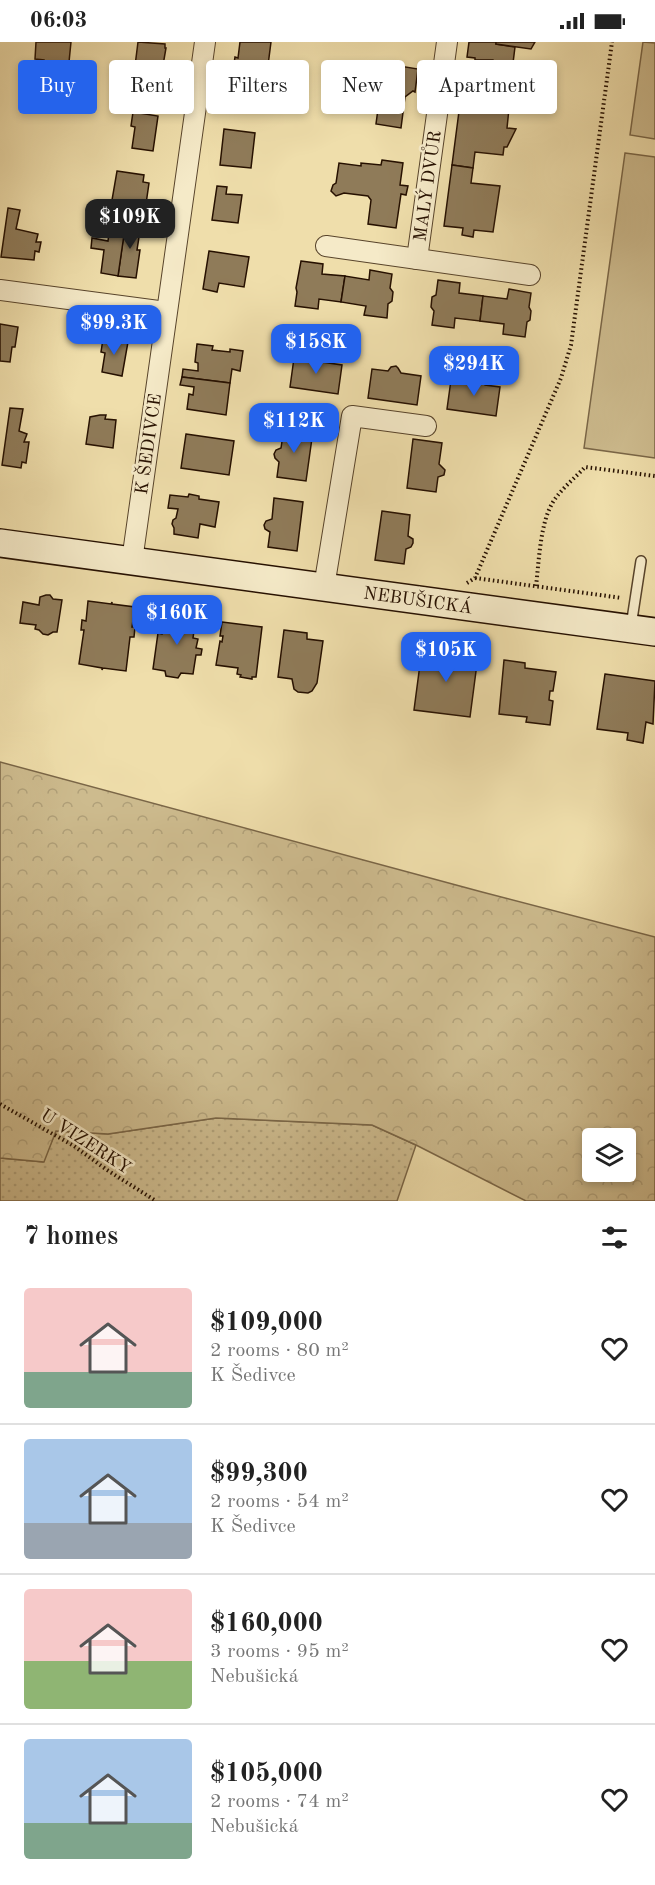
<!DOCTYPE html>
<meta charset="utf-8">
<style>
body{margin:0;font-family:"Old Standard TT",serif;background:#f2f2f2;color:#222;height:100vh;display:flex;flex-direction:column;font-size:22px;white-space:nowrap}
*{box-sizing:border-box;margin:0}
p{font-size:20px;color:#767676}
.icon{flex:none;width:33px;height:33px;fill:none;stroke:currentColor;stroke-width:2;stroke-linecap:round;stroke-linejoin:round}
.map{position:relative;height:1159px;overflow:hidden}
.side{display:flex;flex-direction:column;background:#fff;flex:1}
.side>*{flex:none}
.top-card{position:absolute;left:18px;top:18px;width:620px;height:54px;display:flex;gap:12px}
.controls{position:absolute;left:582px;top:1086px;display:grid;gap:12px}
.controls a{display:grid;place-items:center;width:54px;height:54px;border-radius:6px;background:#fff;box-shadow:0 3px 9px #0003;font-size:30px}
.price{position:absolute;translate:-50% -51px;padding:0 14px;border-radius:12px;background:#2563eb;color:#fff;font-size:20px;line-height:39px;filter:drop-shadow(0 2px 3px #0008)}
.price::after{content:'';position:absolute;left:50%;top:36px;width:18px;height:14px;margin-left:-9px;background:inherit;clip-path:polygon(0 0,100% 0,50% 100%)}
.price.selected{background:#222;color:#fff}
ul{padding:0;list-style:none}
li{display:flex;align-items:center;gap:18px;height:150px;padding:0 24px}
li+li{border-top:2px solid #e0e0e0}
li span{display:grid;place-items:center;flex:none;width:168px;height:120px;border-radius:6px;color:#555}
li>.icon{margin-inline-start:auto}
span .icon{width:72px;height:72px;fill:#fffc;stroke-width:1}
li b{font-size:26px}
h2{display:flex;justify-content:space-between;align-items:center;height:72px;padding:0 24px;font-size:26px}
.chip{padding:0 21px;border-radius:6px;background:#fff;box-shadow:0 3px 9px #0003;font-size:21px;line-height:54px}
.chip.selected{background:#2563eb;color:#fff}
.status{display:flex;justify-content:space-between;align-items:center;height:42px;padding:0 30px;background:#fff;direction:ltr}
.status svg{height:16px;fill:currentColor}
.map>svg:first-child{display:block}
</style>
<div class="status"><b>06:03</b><svg viewBox="0 0 49 12"><path d="M0 12V9h3v3zM5 12V6h3v6zM10 12V3h3v9zM15 12V0h3v12zM26 1h20v11H26zM47 4h2v5h-2z"/></svg></div>
<div class="map">
<svg width="655" height="1159" viewBox="0 0 655 1159">
<defs>
<pattern id="grass-dots" width="8" height="8" patternUnits="userSpaceOnUse" patternTransform="scale(1.5)"><rect width="8" height="8" fill="#cdbb8e"/><path d="M2 2h.1M6 6h.1" fill="none" stroke="#b0a079" stroke-width="1.8" stroke-linecap="round"/></pattern>
<pattern id="forest-crowns" width="20" height="18" patternUnits="userSpaceOnUse" patternTransform="scale(1.5)"><rect width="20" height="18" fill="#cdbb8e"/><path d="M2 6a3 3 0 1 1 6 0M12 15a3 3 0 1 1 6 0" fill="none" stroke="#b0a079"/></pattern>
</defs>
<rect width="100%" height="100%" fill="#efdeab"/>
<filter id="stains"><feTurbulence type="fractalNoise" baseFrequency=".00333" numOctaves="4"/><feColorMatrix values="0 0 0 0 .2 0 0 0 0 .09 0 0 0 0 .02 0 0 0 .5 -.17"/></filter>
<radialGradient id="worn" r=".72"><stop offset=".6" stop-color="#630" stop-opacity="0"/><stop offset="1" stop-color="#630" stop-opacity=".3"/></radialGradient>
<!-- grass -->
<polygon fill="url(#grass-dots)" stroke="#7a6647" stroke-width="1.5" points="216,1076 372,1083 416,1103 397,1159 0,1159 0,1116 43,1120 56,1089 108,1092"/>
<!-- forest -->
<path fill="url(#forest-crowns)" stroke="#7a6647" stroke-width="1.5" fill-rule="evenodd" d="M0,720L482,850L655,895V1159H526L416,1103L372,1083L216,1076L108,1092L56,1089L44,1120L0,1116ZM626,1096V1130H592V1096Z"/>
<!-- garden -->
<g fill="#cdbb8e" stroke="#7a6647" stroke-width="1.5">
<polygon points="643,0 655,1 655,97 630,93"/>
<polygon points="625,111 655,115 655,416 584,406"/>
</g>
<!-- building -->
<g fill="#8f7b59" stroke="#261000" stroke-width="1.5">
<polygon points="36,0 71,0 69,20 57,19 57,25 43,24 44,18 35,17"/>
<polygon points="138,0 165,2 165,6 166,6 162,29 135,24"/>
<polygon points="240,0 271,0 266,39 232,35 235,15 238,16"/>
<polygon points="469,0 496,0 496,2 515,5 513,21 509,20 504,25 497,23 493,18 475,18 475,16 467,15"/>
<polygon points="496,0 535,0 531,7 496,2"/>
<polygon points="369,19 418,27 415,50 413,49 405,55 401,86 376,82 381,45 365,44"/>
<polygon points="466,29 492,34 490,43 465,39"/>
<polygon points="474,53 510,57 507,86 516,87 507,105 504,105 503,113 475,110 473,126 452,123 461,54 474,55"/>
<polygon points="133,70 158,74 153,109 132,106 135,85 131,84"/>
<polygon points="224,87 255,91 251,126 220,123"/>
<polygon points="382,118 403,121 400,143 408,144 406,153 401,152 396,186 368,182 371,158 368,154 344,151 336,154 331,149 333,143 336,141 339,121 361,124 361,121 381,123"/>
<polygon points="452,123 473,126 471,141 500,144 493,190 474,188 473,195 462,193 463,186 444,184"/>
<polygon points="117,129 144,133 143,140 149,141 146,162 112,158"/>
<polygon points="217,144 227,145 226,152 242,153 238,181 212,178"/>
<polygon points="8,166 20,168 16,187 38,192 36,200 41,200 39,210 35,209 34,218 1,215"/>
<polygon points="126,176 131,176 131,181 141,182 137,208 140,208 136,236 118,234"/>
<polygon points="110,183 125,186 118,234 101,231 104,208 91,206 92,196 108,199"/>
<polygon points="209,209 249,215 244,245 219,241 217,250 203,247"/>
<polygon points="301,219 323,222 322,232 345,234 341,260 319,257 318,267 295,264 297,250 296,246"/>
<polygon points="370,228 392,232 390,246 393,250 392,259 388,262 387,276 364,273 366,264 341,260 345,234 369,238"/>
<polygon points="438,238 460,241 459,251 483,254 480,279 455,276 454,286 432,283 434,269 431,265 432,255 436,253"/>
<polygon points="509,247 531,251 529,265 531,269 530,278 527,280 525,295 503,292 504,282 480,279 483,254 507,257"/>
<polygon points="0,282 18,285 15,305 12,305 10,320 0,319"/>
<polygon points="103,297 128,300 122,334 102,330 105,311 101,310"/>
<polygon points="197,302 213,304 212,308 230,310 230,307 243,309 240,329 232,327 230,341 182,335 183,327 198,329 198,321 195,320"/>
<polygon points="313,313 319,314 322,320 342,323 338,352 290,345 294,316 309,318"/>
<polygon points="396,324 398,326 401,331 421,334 417,363 368,356 372,327 388,329 391,325"/>
<polygon points="182,335 230,341 226,373 187,367 189,352 193,353 194,345 180,343"/>
<polygon points="479,336 484,338 485,343 500,345 496,374 447,367 451,338 472,341 475,337"/>
<polygon points="10,366 23,367 19,389 27,392 24,400 29,400 26,421 22,420 21,426 2,423"/>
<polygon points="100,373 106,373 105,377 116,378 113,406 86,402 90,375"/>
<polygon points="284,386 313,389 306,439 277,435 279,420 275,416 274,412 276,408 281,406"/>
<polygon points="186,392 234,399 229,433 181,426"/>
<polygon points="413,397 442,401 439,422 445,428 444,433 438,435 436,450 407,446"/>
<polygon points="189,452 199,454 199,457 219,460 215,485 200,482 198,496 174,492 174,486 172,482 173,478 176,476 178,467 168,466 170,453 188,455"/>
<polygon points="274,456 303,460 297,509 268,505 270,490 265,487 264,483 266,479 272,477"/>
<polygon points="382,469 410,473 408,494 413,497 413,501 411,505 406,507 404,522 375,518"/>
<polygon points="46,553 50,553 53,557 62,558 57,590 53,590 48,593 43,592 39,588 35,587 36,583 20,581 23,560 39,563 40,555"/>
<polygon points="88,559 111,562 112,560 112,562 135,565 132,585 135,585 134,595 130,595 126,629 103,626 102,628 102,626 79,622 84,588 81,588 82,578 86,579"/>
<polygon points="165,571 196,575 193,596 198,597 196,606 202,607 201,613 196,613 193,632 181,631 178,636 166,634 165,629 153,627 158,591 162,592"/>
<polygon points="222,580 262,585 256,635 252,635 252,637 240,635 241,633 237,632 238,626 216,623 220,599 222,600 223,594 220,594"/>
<polygon points="284,588 307,591 307,597 323,599 317,641 312,649 308,651 298,650 294,647 292,637 278,635"/>
<polygon points="422,607 478,614 470,675 414,668"/>
<polygon points="504,618 525,621 525,626 556,630 553,649 550,649 549,658 553,659 550,683 526,680 527,675 499,672"/>
<polygon points="605,632 655,639 653,682 646,680 643,701 627,698 628,691 597,687"/>
</g>
<g fill="none" stroke-linecap="round" stroke-linejoin="round">
<defs>
<polyline id="lane" points="631,584 641,519"/>
<g id="street">
<polyline points="326,204 530,233"/>
<polyline points="417,217 447,0"/>
<polyline points="0,248 166,270"/>
<polyline points="132,519 205,0"/>
<polyline points="324,545 352,374 426,384"/>
</g>
<polyline id="secondary" points="0,501 655,590"/>
</defs>
<!-- lane casing -->
<use href="#lane" stroke="#58442b" stroke-width="12"/>
<!-- street casing -->
<use href="#street" stroke="#58442b" stroke-width="22"/>
<!-- secondary casing -->
<use href="#secondary" stroke="#261000" stroke-width="30"/>
<!-- path -->
<g stroke="#261000" stroke-width="4" stroke-dasharray="1.5 3" stroke-linecap="butt">
<polyline points="475,536 622,556"/>
<polyline points="467,541 475,536 561,336 571,303 612,0"/>
<path d="M536,544C539,520 540,481 553,460C561,447 575,436 585,425L655,434"/>
<polyline points="0,1062 74,1104 107,1128 156,1159"/>
</g>
<!-- lane -->
<use href="#lane" stroke="#f5eac8" stroke-width="9"/>
<!-- street -->
<use href="#street" stroke="#f5eac8" stroke-width="20"/>
<!-- secondary -->
<use href="#secondary" stroke="#f5eac8" stroke-width="27"/>
</g>
<g text-anchor="middle" stroke-width="5" stroke-linejoin="round" paint-order="stroke">
<!-- street labels -->
<g font-size="18" fill="#261000" stroke="#f5eac8">
<text transform="translate(427 144) rotate(-82)" y="6">MALÝ DVŮR</text>
<text transform="translate(148 402) rotate(-82)" y="6">K ŠEDIVCE</text>
<text transform="translate(418 558) rotate(8)" y="6">NEBUŠICKÁ</text>
<text transform="translate(86 1099) rotate(33)" y="6">U VIZERKY</text>
</g>
</g>
<rect width="100%" height="100%" filter="url(#stains)"/>
<rect width="100%" height="100%" fill="url(#worn)"/>
</svg>
<div class="controls">
<a><svg class="icon" aria-label="layers" viewBox="0 0 24 24"><path d="M12 4l9 5-9 5-9-5zM3 14l9 5 9-5"/></svg></a>
</div>
<b class="price selected" style="left:130px;top:208px">$109K</b>
<b class="price" style="left:114px;top:314px">$99.3K</b>
<b class="price" style="left:316px;top:333px">$158K</b>
<b class="price" style="left:474px;top:355px">$294K</b>
<b class="price" style="left:294px;top:412px">$112K</b>
<b class="price" style="left:177px;top:604px">$160K</b>
<b class="price" style="left:446px;top:641px">$105K</b>
<div class="top-card">
<a class="chip selected">Buy</a>
<a class="chip">Rent</a>
<a class="chip">Filters</a>
<a class="chip">New</a>
<a class="chip">Apartment</a>
</div>
</div>
<section class="side">
<h2>7 homes<svg class="icon" aria-label="filters" viewBox="0 0 24 24"><path d="M4 7h16M4 17h16"/><circle cx="9" cy="7" r="2"/><circle cx="15" cy="17" r="2"/></svg></h2>
<ul>
<li><span style="background:linear-gradient(#f6c9c9 70%,#7fa58c 0)"><svg class="icon" aria-label="home" viewBox="0 0 24 24"><path d="M3 11l9-7 9 7M6 9v11h12V9"/></svg></span><div><b>$109,000</b><p>2 rooms · 80 m²</p><p>K Šedivce</p></div><svg class="icon" aria-label="heart" viewBox="0 0 24 24"><path d="M12 20l-8-8c-3-5 5-10 8-4 3-6 11-1 8 4z"/></svg></li>
<li><span style="background:linear-gradient(#a9c7e8 70%,#9aa5b1 0)"><svg class="icon" aria-label="home" viewBox="0 0 24 24"><path d="M3 11l9-7 9 7M6 9v11h12V9"/></svg></span><div><b>$99,300</b><p>2 rooms · 54 m²</p><p>K Šedivce</p></div><svg class="icon" aria-label="heart" viewBox="0 0 24 24"><path d="M12 20l-8-8c-3-5 5-10 8-4 3-6 11-1 8 4z"/></svg></li>
<li><span style="background:linear-gradient(#f6c9c9 60%,#8fb573 0)"><svg class="icon" aria-label="home" viewBox="0 0 24 24"><path d="M3 11l9-7 9 7M6 9v11h12V9"/></svg></span><div><b>$160,000</b><p>3 rooms · 95 m²</p><p>Nebušická</p></div><svg class="icon" aria-label="heart" viewBox="0 0 24 24"><path d="M12 20l-8-8c-3-5 5-10 8-4 3-6 11-1 8 4z"/></svg></li>
<li><span style="background:linear-gradient(#a9c7e8 70%,#7fa58c 0)"><svg class="icon" aria-label="home" viewBox="0 0 24 24"><path d="M3 11l9-7 9 7M6 9v11h12V9"/></svg></span><div><b>$105,000</b><p>2 rooms · 74 m²</p><p>Nebušická</p></div><svg class="icon" aria-label="heart" viewBox="0 0 24 24"><path d="M12 20l-8-8c-3-5 5-10 8-4 3-6 11-1 8 4z"/></svg></li>
</ul>
</section>
